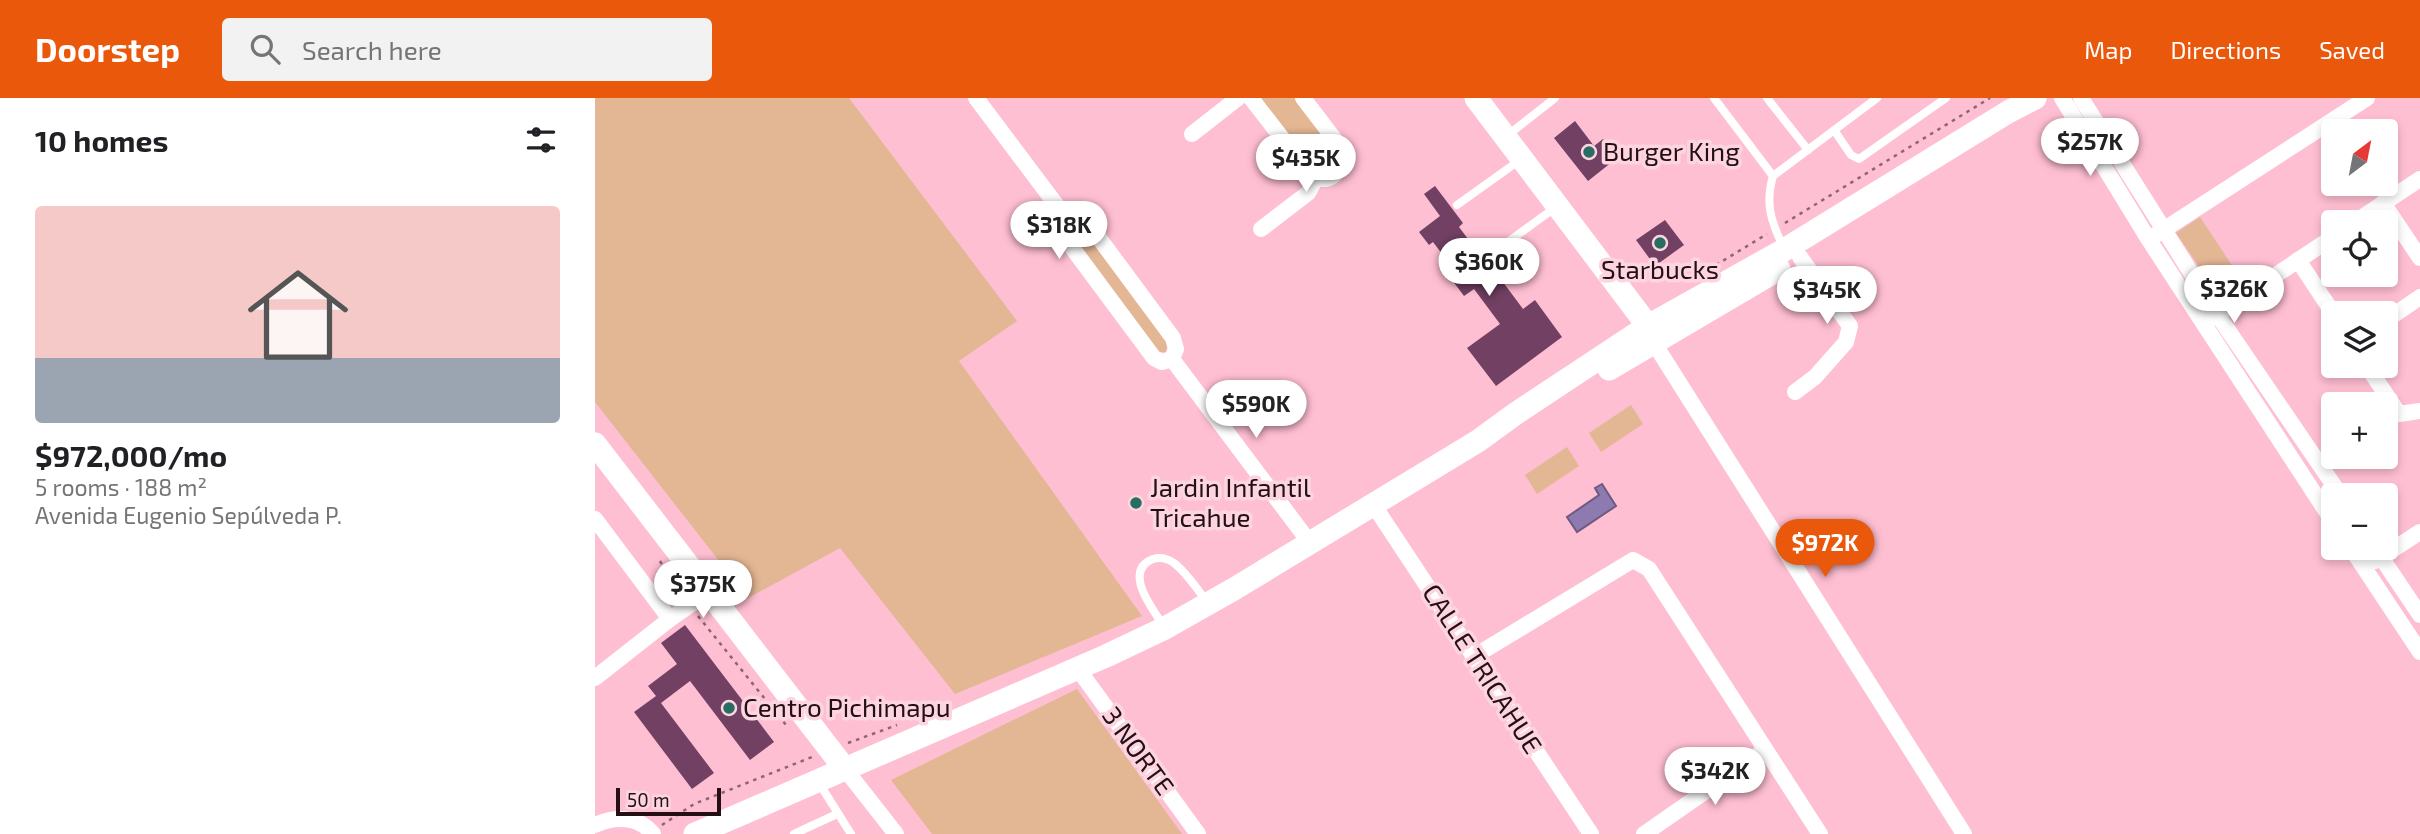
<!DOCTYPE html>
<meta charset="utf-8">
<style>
body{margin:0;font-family:"Exo 2",sans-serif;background:#f2f2f2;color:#202124;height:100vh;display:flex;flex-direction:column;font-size:26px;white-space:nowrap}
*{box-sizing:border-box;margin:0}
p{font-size:23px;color:#757577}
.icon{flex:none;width:38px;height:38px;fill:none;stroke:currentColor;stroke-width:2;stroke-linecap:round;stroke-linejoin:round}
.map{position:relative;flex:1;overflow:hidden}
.drawer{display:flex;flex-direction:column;background:#fff;width:595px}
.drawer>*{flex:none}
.needle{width:46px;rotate:32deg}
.fabs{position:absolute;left:1726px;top:21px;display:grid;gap:14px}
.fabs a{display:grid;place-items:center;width:77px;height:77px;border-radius:7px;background:#fff;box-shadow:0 4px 10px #0003;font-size:35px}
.scale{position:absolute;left:21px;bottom:18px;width:105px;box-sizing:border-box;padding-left:7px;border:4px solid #240f16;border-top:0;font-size:19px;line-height:24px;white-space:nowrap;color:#240f16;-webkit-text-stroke:5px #fcd5e0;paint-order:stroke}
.price{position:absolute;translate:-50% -60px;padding:0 16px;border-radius:24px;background:#fff;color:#222;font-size:23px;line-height:46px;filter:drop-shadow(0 2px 4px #0008)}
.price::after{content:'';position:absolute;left:50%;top:42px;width:21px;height:16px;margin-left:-10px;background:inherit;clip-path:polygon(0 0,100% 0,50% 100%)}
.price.current{background:#ea580c;color:#fff}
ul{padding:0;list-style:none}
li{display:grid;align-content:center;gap:14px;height:371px;padding:0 35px}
li span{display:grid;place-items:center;height:217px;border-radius:7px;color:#555}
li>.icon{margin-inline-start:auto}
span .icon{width:126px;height:126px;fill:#fffc;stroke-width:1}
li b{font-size:30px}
h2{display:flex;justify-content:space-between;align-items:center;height:84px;padding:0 35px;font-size:30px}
header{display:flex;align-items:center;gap:42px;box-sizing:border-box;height:98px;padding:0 35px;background:#ea580c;color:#fff}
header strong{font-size:33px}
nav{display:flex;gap:38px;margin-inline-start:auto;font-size:24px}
.search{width:490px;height:63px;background:#f2f2f2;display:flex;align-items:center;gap:18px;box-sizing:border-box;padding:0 24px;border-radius:7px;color:#757577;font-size:26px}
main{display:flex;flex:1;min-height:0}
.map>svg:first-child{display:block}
</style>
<header>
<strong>Doorstep</strong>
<div class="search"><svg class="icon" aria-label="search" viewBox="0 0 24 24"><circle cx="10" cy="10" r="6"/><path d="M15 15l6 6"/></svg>Search here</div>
<nav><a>Map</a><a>Directions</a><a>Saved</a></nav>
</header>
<main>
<section class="drawer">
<h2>10 homes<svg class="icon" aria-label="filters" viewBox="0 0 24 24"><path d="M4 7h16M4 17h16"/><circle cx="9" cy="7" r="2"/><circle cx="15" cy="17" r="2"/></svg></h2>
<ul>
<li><span style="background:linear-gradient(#f6c9c9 70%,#9aa5b1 0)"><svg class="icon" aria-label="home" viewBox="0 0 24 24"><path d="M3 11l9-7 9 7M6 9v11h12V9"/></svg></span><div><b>$972,000/mo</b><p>5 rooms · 188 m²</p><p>Avenida Eugenio Sepúlveda P.</p></div></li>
</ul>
</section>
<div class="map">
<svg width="1825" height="736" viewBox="0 0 1825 736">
<rect width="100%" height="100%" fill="#ffbfd2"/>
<!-- green -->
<g fill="#e3b694">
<polygon points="0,0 254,0 422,223 364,263 547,518 360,596 245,450 153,500 0,304"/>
<polygon points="662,0 702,0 735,44 742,63 731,74 722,75"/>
<polygon points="1605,119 1648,184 1625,199 1581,135"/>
<polygon points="490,137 495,140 573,244 571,254 564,254 485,147 485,140"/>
<polygon points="1036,307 1048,326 1006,354 994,335"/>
<polygon points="972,349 984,368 942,396 930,377"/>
<polygon points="482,591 587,736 337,736 296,682"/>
</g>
<!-- water -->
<polygon fill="#8c7ab1" stroke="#6d5a82" stroke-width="2" points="1007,386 1021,408 982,434 972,419 1004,397 1000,390"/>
<!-- building -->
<g fill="#724063">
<polygon points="980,23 999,48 1008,41 1022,60 993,83 959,40"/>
<polygon points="840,88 868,125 864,129 882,153 889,148 894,158 904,169 899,172 928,211 940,202 967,239 901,288 872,250 905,226 879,191 869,198 845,166 851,161 838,144 834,147 824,134 845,118 829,96"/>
<polygon points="1070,122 1089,147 1060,168 1041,142"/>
<polygon points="90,527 179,644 155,662 95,583 66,605 119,675 97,691 39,614 61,598 53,588 82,566 66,545"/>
</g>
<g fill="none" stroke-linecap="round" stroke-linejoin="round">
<!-- path -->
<g stroke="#8f6572" stroke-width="2.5" stroke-dasharray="3.5 5" stroke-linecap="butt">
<polyline points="1190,125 1395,0"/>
<polyline points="1121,167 1172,136"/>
<polyline points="65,463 85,497"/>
<polyline points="103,518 191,627"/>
<polyline points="253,645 302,627"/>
<polyline points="67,727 99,706 217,659"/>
</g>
<!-- lane -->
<g stroke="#fff" stroke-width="8">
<polyline points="1119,0 1178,78"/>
<polyline points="1172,0 1213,52"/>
<polyline points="1239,32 1256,57 1264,61 1351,0"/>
<polyline points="913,37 960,0"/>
<polyline points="862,107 925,62"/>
<path d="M1188,148C1176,124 1170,105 1178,78L1282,0"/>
<polyline points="899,154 961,109"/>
<path d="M568,527C558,511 527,473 558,461C565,459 573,461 579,465C592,475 602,491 612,504"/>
<polyline points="224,685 256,736"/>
<polyline points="199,736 242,716"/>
</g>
<!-- street -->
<g stroke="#fff" stroke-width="16">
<polyline points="381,0 481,133"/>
<path d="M656,0L713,74C734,93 753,70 744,47L708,0"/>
<polyline points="1467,0 1554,142 1727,407 1738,399"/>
<polyline points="1486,0 1622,216 1744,395 1741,397"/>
<polyline points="597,36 643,0"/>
<polyline points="1788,105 1825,160"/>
<polyline points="1760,124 1825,81"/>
<polygon points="488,130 496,131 501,136 578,240 581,251 577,261 567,264 559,260 478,151 476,144 478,136"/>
<polyline points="666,131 713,95 721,80"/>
<polyline points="1559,138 1772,0"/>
<polyline points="1703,162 1738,215"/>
<polyline points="1615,221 1738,139"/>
<polyline points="1790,223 1825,199"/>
<polyline points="1059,245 1369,736"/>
<polyline points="577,261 715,445"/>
<polyline points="1772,268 1804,316 1825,313"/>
<polyline points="1200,294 1220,279 1251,244 1255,228 1205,159"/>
<polyline points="778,406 996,736"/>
<polyline points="1727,407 1738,423"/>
<polyline points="0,421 75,521"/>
<polyline points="1756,450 1825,554"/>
<polyline points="1780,450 1825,517"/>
<polyline points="1780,463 1825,434"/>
<polyline points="878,559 1038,462 1054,471 1225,736"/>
<polyline points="483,571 603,736"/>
<polyline points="0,580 75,521 114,494"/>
<polyline points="250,671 301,736"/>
<path d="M0,727C20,718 44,718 58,736"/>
<polyline points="1049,736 1170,652"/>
</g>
<!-- secondary -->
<g stroke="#fff" stroke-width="23">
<polyline points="881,0 1053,228 1058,242"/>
<polyline points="1014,271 1184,171"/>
<polyline points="0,346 250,671"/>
<polyline points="100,736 511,558 570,530 639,491 883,343 920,316 1053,228 1189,152 1413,14 1440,0"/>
</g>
</g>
<!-- markers -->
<g fill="#286d61" stroke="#fcd5e0" stroke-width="2.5">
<circle cx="994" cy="54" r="7"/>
<circle cx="1065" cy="145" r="7"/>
<circle cx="541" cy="405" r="7"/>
<circle cx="134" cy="610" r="7"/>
</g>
<g text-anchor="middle" stroke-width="7" stroke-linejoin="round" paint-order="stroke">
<!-- poi labels -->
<g font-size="26" fill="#240f16" stroke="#fcd5e0" text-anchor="start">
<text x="1008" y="63">Burger King</text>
<text x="1065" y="181" text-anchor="middle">Starbucks</text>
<text x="555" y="399">Jardin Infantil<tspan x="555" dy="30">Tricahue</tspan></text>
<text x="148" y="619">Centro Pichimapu</text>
</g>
<!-- street labels -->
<g font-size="26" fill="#240f16" stroke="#fcd5e0">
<text transform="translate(887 571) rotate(57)" y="9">CALLE TRICAHUE</text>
<text transform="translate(543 653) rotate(54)" y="9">3 NORTE</text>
</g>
</g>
</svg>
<div class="fabs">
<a><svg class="needle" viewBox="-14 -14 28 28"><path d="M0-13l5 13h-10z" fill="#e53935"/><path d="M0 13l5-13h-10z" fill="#757577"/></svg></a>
<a><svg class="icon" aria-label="locate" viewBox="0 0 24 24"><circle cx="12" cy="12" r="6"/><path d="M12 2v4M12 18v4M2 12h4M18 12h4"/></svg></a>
<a><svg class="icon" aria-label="layers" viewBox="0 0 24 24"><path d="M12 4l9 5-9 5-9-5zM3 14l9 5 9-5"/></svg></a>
<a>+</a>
<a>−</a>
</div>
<div class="scale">50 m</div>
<b class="price" style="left:1495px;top:80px">$257K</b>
<b class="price" style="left:711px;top:96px">$435K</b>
<b class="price" style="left:464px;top:163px">$318K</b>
<b class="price" style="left:894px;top:200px">$360K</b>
<b class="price" style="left:1639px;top:227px">$326K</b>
<b class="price" style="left:1232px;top:228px">$345K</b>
<b class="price" style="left:661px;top:342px">$590K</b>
<b class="price current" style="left:1230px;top:481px">$972K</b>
<b class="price" style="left:108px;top:522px">$375K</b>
<b class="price" style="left:1120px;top:709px">$342K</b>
</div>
</main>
